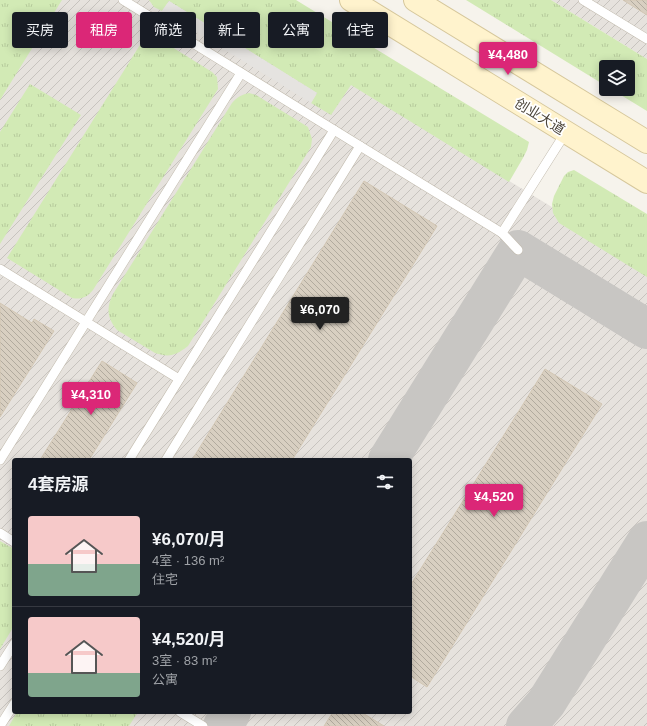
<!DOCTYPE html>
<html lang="zh">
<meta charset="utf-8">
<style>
body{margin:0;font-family:Helvetica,"Noto Sans SC",sans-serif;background:#242831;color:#f1f3f6;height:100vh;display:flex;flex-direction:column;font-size:15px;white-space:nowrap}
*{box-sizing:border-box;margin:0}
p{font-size:13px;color:#9ea1a6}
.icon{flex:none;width:22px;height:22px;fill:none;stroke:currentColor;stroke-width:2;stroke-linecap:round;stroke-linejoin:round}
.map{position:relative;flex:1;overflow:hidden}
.sheet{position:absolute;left:12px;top:458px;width:400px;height:256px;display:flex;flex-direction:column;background:#171b24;border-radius:4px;box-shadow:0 2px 10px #0003}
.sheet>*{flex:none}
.top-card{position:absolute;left:12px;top:12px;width:400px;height:36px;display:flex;gap:8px}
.tools{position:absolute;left:599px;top:60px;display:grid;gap:8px}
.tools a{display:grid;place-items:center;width:36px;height:36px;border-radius:4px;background:#171b24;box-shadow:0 2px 10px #0003;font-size:20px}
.price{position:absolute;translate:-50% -34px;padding:0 9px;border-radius:4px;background:#db2777;color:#fff;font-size:13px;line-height:26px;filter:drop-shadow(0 1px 2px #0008)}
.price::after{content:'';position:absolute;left:50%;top:24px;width:12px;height:9px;margin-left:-6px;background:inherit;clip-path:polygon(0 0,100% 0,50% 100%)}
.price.on{background:#222;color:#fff}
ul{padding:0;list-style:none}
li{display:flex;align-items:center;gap:12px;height:100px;padding:0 16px}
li+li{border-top:1px solid #363941}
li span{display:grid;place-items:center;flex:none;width:112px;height:80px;border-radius:4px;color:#555}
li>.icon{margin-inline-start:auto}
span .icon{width:48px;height:48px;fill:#fffc;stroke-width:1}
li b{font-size:17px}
h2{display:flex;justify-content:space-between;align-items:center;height:48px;padding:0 16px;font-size:17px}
.chip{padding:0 14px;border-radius:4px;background:#171b24;box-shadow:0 2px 10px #0003;font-size:14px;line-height:36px}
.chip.on{background:#db2777;color:#fff}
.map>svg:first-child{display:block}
</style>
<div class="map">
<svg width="647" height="726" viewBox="0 0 647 726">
<defs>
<pattern id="industrial-furrows" width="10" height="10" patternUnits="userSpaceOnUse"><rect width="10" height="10" fill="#e6e2dd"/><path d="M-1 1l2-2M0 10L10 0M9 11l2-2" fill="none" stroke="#c7c3be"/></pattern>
<pattern id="grass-tufts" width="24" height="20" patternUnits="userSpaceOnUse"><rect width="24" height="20" fill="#d2eab5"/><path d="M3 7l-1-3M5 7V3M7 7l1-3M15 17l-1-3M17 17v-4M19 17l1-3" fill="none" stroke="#b6ca9c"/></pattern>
<pattern id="building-back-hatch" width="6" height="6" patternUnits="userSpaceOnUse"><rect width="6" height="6" fill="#d8cfc1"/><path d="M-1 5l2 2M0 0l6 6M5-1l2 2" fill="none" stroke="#b1aa9e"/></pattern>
</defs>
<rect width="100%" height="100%" fill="#f6f3ec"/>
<!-- industrial -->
<g fill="url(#industrial-furrows)" fill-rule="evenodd">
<path d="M0,0H213L647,265V726H0ZM14,460H410V712H14Z"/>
<polygon points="551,0 647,0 647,59"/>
</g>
<!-- grass -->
<g fill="url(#grass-tufts)">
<polygon points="0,0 62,0 0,100"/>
<polygon points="149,0 296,0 402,65 529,142 527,150 523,158 509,182 351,85 331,115 311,103 317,93 169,1 162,11 154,7"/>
<polygon points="466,0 551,0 647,59 647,111 611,89 628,89 628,67 606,67 606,86"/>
<path d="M148,32L212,72L217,77L218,89L93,290C87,297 81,300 72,298L7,258Z"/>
<polygon points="30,84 81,115 0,244 0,132"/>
<path d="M249,93L256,95L308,127L312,139L311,147L188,346C176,355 170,358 155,353L117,330C107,318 106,308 113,294L232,103C237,97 241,95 249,93Z"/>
<polygon points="574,170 647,214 647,277 559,223 553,213 552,204 554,196 564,176 568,172"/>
<polygon points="0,541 14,549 14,626 0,649"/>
<polygon points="17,712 138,712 129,726 9,726"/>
</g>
<!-- parking -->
<polygon fill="#e5e3e0" points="169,1 317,93 311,103 162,11"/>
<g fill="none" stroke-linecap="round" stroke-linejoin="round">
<!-- taxiway -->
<g stroke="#c8c6c3" stroke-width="40">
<polyline points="388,460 518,250 647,329"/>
<polyline points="223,726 231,712"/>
<polyline points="526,726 546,703 647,541"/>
</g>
</g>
<!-- building -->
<g fill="url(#building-back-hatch)" stroke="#d3c7b4">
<polygon points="623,0 647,0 647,15"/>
<polygon points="364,181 437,226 292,460 192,460"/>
<polygon points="0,303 32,323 34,319 54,331 0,417"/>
<polygon points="102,361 137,383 89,460 40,460"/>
<polygon points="545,369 602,404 427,687 410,676 410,586"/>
<polygon points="333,712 361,712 384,726 324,726"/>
</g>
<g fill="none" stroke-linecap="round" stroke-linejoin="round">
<defs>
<g id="service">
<polyline points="123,0 360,146"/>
<polyline points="583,0 647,39"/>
<polyline points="518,250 502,233 566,132"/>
<polyline points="0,269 179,379"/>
<polyline points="0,460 241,73"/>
<polyline points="129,460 334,130"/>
<polyline points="166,460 360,146 502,233"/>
<polyline points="0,533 14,542"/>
<polyline points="0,666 14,644"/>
<polyline points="180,712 203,726"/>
<polyline points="0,726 14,704"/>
</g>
<g id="secondary">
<polyline points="351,0 647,182"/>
<polyline points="415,0 647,142"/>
</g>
</defs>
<!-- service casing -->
<use href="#service" stroke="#c2bbae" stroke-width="10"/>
<!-- secondary casing -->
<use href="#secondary" stroke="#d6c79b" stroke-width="24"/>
<!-- service -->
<use href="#service" stroke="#fff" stroke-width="9"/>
<!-- secondary -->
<use href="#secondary" stroke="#fff3cd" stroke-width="22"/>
</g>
<g text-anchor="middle" stroke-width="3.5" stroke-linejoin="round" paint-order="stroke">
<!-- street labels -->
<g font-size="14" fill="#4b4439" stroke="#fff">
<text transform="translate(540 116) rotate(32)" y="5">创业大道</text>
</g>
</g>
</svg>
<div class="tools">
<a><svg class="icon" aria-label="layers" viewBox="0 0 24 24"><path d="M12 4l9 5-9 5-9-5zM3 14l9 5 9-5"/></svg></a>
</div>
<b class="price" style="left:508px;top:76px">¥4,480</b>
<b class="price on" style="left:320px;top:331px">¥6,070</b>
<b class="price" style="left:91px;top:416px">¥4,310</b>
<b class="price" style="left:494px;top:518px">¥4,520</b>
<div class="top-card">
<a class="chip">买房</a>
<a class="chip on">租房</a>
<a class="chip">筛选</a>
<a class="chip">新上</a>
<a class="chip">公寓</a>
<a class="chip">住宅</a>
</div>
<section class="sheet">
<h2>4套房源<svg class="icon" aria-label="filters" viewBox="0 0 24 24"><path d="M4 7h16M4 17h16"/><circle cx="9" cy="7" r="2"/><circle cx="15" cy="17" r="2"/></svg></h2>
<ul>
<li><span style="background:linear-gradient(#f6c9c9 60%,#7fa58c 0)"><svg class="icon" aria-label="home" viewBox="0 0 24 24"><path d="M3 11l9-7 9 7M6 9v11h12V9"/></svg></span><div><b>¥6,070/月</b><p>4室 · 136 m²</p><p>住宅</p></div></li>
<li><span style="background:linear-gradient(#f6c9c9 70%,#7fa58c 0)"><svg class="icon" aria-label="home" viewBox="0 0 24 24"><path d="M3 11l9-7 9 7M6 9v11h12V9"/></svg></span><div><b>¥4,520/月</b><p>3室 · 83 m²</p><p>公寓</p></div></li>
</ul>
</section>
</div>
